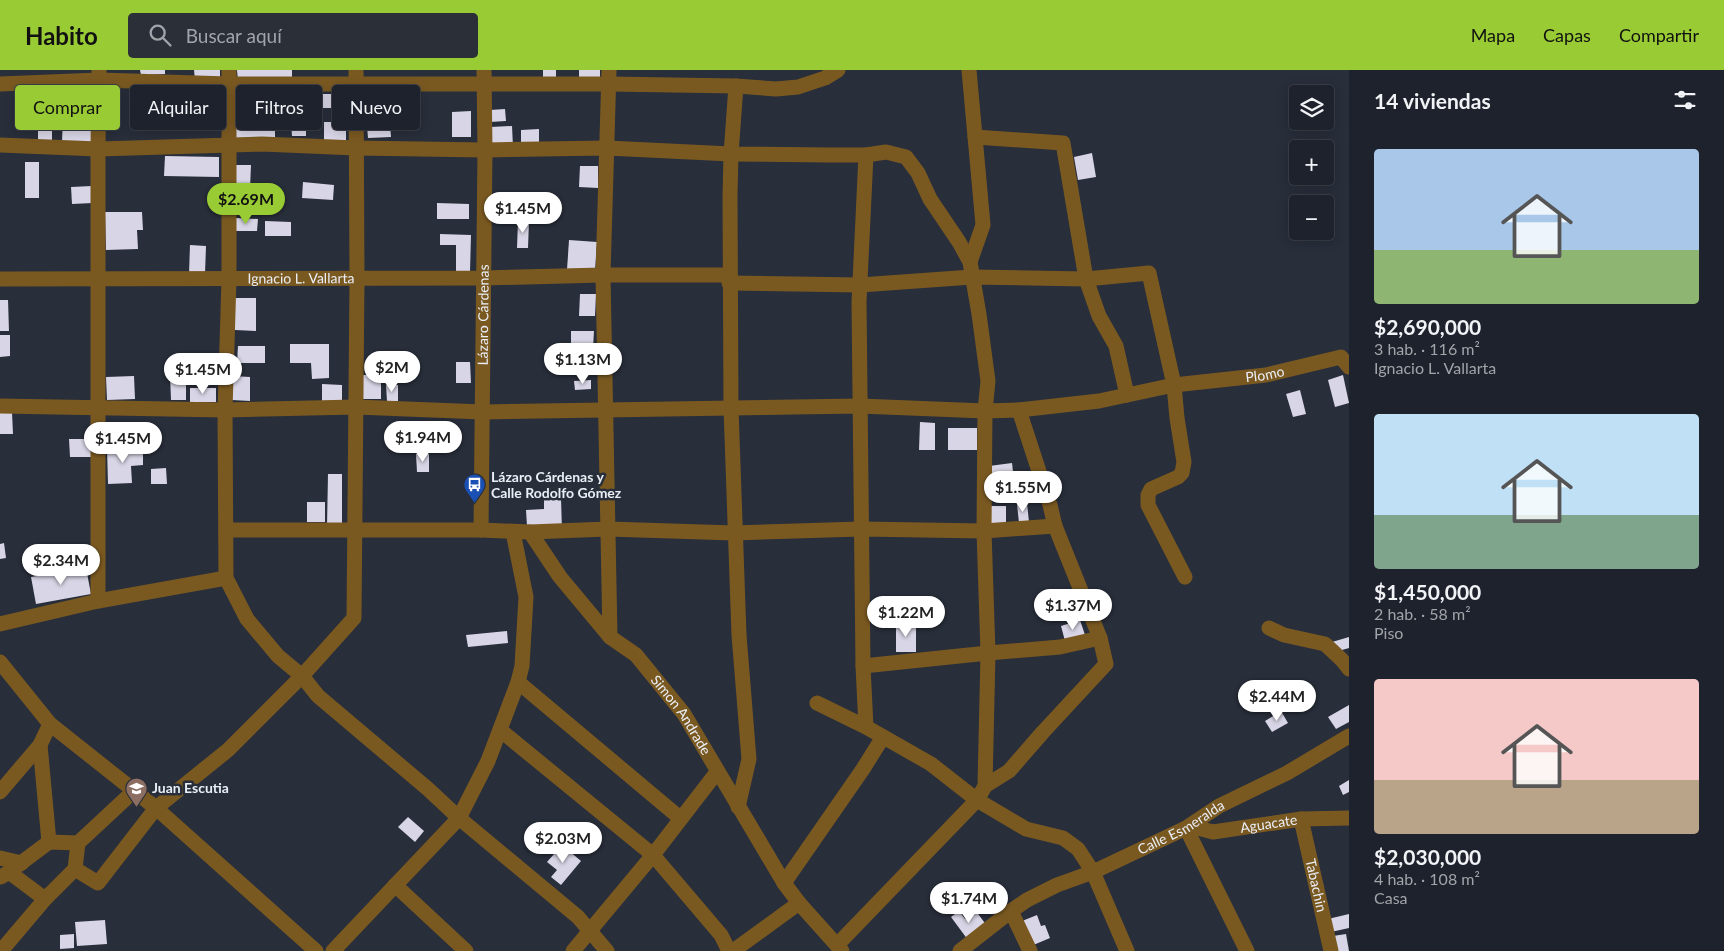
<!DOCTYPE html>
<html lang="es">
<meta charset="utf-8">
<style>
body{margin:0;font-family:Lato,sans-serif;background:#2b2f38;color:#f1f3f6;height:100vh;display:flex;flex-direction:column;font-size:19px;white-space:nowrap}
*{box-sizing:border-box;margin:0}
p{font-size:16px;color:#a1a4a9}
.icon{flex:none;width:28px;height:28px;fill:none;stroke:currentColor;stroke-width:2;stroke-linecap:round;stroke-linejoin:round}
.map{position:relative;flex:1;overflow:hidden}
.details{display:flex;flex-direction:column;background:#1e222c;width:375px}
.details>*{flex:none}
.guide{position:absolute;left:15px;top:15px;width:475px;height:45px;display:flex;gap:10px}
.controls{position:absolute;left:1289px;top:15px;display:grid;gap:10px}
.controls a{display:grid;place-items:center;width:45px;height:45px;border-radius:5px;background:#1e222c;box-shadow:0 2px 12px #0003,0 0 0 1px #3c3f48;font-size:25px}
.price{position:absolute;translate:-50% -42px;padding:0 11px;border-radius:18px;background:#fff;color:#222;font-size:16px;line-height:32px;filter:drop-shadow(0 1px 2px #0008)}
.price::after{content:'';position:absolute;left:50%;top:30px;width:15px;height:11px;margin-left:-8px;background:inherit;clip-path:polygon(0 0,100% 0,50% 100%)}
.price.on{background:#99cb35;color:#111}
ul{padding:0;list-style:none}
li{display:grid;align-content:center;gap:10px;height:265px;padding:0 25px}
li span{display:grid;place-items:center;height:155px;border-radius:5px;color:#555}
li>.icon{margin-inline-start:auto}
span .icon{width:90px;height:90px;fill:#fffc;stroke-width:1}
li b{font-size:21px}
h2{display:flex;justify-content:space-between;align-items:center;height:60px;padding:0 25px;font-size:21px}
.chip{padding:0 18px;border-radius:5px;background:#1e222c;box-shadow:0 2px 12px #0003,0 0 0 1px #3c3f48;font-size:18px;line-height:45px}
.chip.on{background:#99cb35;color:#111}
header{display:flex;align-items:center;gap:30px;box-sizing:border-box;height:70px;padding:0 25px;background:#99cb35;color:#111}
header strong{font-size:24px}
nav{display:flex;gap:28px;margin-inline-start:auto;font-size:18px}
.search{width:350px;height:45px;background:#2b2f38;display:flex;align-items:center;gap:12px;box-sizing:border-box;padding:0 18px;border-radius:5px;color:#a1a4a9;font-size:19px}
main{display:flex;flex:1;min-height:0}
.map>svg:first-child{display:block}
</style>
<header>
<strong>Habito</strong>
<div class="search"><svg class="icon" aria-label="search" viewBox="0 0 24 24"><circle cx="10" cy="10" r="6"/><path d="M15 15l6 6"/></svg>Buscar aquí</div>
<nav><a>Mapa</a><a>Capas</a><a>Compartir</a></nav>
</header>
<main>
<div class="map">
<svg width="1349" height="881" viewBox="0 0 1349 881">
<rect width="100%" height="100%" fill="#282e3a"/>
<!-- building -->
<g fill="#d8d5e6">
<polygon points="140,0 165,0 165,4 141,5"/>
<polygon points="194,0 220,0 220,9 195,10"/>
<polygon points="237,0 292,0 292,9 238,11"/>
<rect x="543" y="0" width="13" height="8"/>
<polygon points="579,0 600,0 600,8 579,7"/>
<polygon points="74,24 94,24 95,40 74,40"/>
<rect x="304" y="24" width="42" height="14"/>
<rect x="407" y="25" width="11" height="28"/>
<polygon points="404,26 405,39 392,39 391,27"/>
<rect x="273" y="31" width="19" height="13"/>
<polygon points="390,38 391,51 363,53 362,39"/>
<polygon points="505,39 506,51 490,52 490,40"/>
<polygon points="471,41 471,67 452,67 452,42"/>
<polygon points="63,48 93,48 92,72 62,72"/>
<polygon points="291,48 306,48 306,66 292,66"/>
<polygon points="236,50 275,50 275,68 236,69"/>
<rect x="324" y="52" width="22" height="19"/>
<polygon points="390,54 391,67 368,68 367,56"/>
<polygon points="512,56 513,77 491,78 490,57"/>
<rect x="38" y="59" width="14" height="13"/>
<polygon points="539,59 539,72 521,73 521,60"/>
<polygon points="1092,83 1096,107 1078,110 1074,87"/>
<polygon points="165,86 219,87 219,107 164,106"/>
<rect x="25" y="92" width="14" height="36"/>
<polygon points="236,95 251,95 250,119 236,119"/>
<polygon points="580,96 598,96 598,118 579,117"/>
<polygon points="303,112 334,115 333,130 302,128"/>
<polygon points="92,116 93,133 72,134 71,117"/>
<polygon points="437,133 469,134 469,149 437,149"/>
<polygon points="105,142 142,142 143,160 137,160 138,179 106,180"/>
<polygon points="236,148 258,149 257,161 235,161"/>
<polygon points="265,151 291,152 291,166 265,166"/>
<polygon points="518,151 529,151 528,178 517,178"/>
<polygon points="440,164 471,165 470,202 456,202 456,175 440,175"/>
<polygon points="569,170 597,172 595,201 567,200"/>
<polygon points="190,175 206,176 205,204 189,204"/>
<polygon points="580,224 596,224 595,246 579,246"/>
<polygon points="235,228 256,228 256,261 235,260"/>
<polygon points="0,230 8,230 9,261 0,261"/>
<polygon points="571,261 594,261 593,278 571,278"/>
<polygon points="0,265 10,265 10,286 0,287"/>
<polygon points="290,274 329,274 329,308 312,309 311,293 290,293"/>
<polygon points="238,276 265,276 265,293 237,293"/>
<polygon points="456,292 470,292 471,313 456,313"/>
<polygon points="170,305 186,305 186,330 171,330"/>
<polygon points="361,305 381,305 381,329 362,329"/>
<polygon points="1343,305 1349,333 1335,337 1328,310"/>
<polygon points="134,306 135,329 107,330 106,307"/>
<polygon points="232,306 250,307 250,331 232,330"/>
<polygon points="591,310 591,319 575,320 574,311"/>
<polygon points="322,314 342,315 342,334 322,334"/>
<polygon points="386,315 398,315 398,331 387,331"/>
<rect x="190" y="318" width="26" height="14"/>
<polygon points="1300,320 1306,344 1293,347 1286,324"/>
<polygon points="12,342 13,364 0,364 0,343"/>
<polygon points="920,352 935,353 935,380 919,380"/>
<rect x="948" y="358" width="29" height="22"/>
<polygon points="69,369 91,369 91,387 70,387"/>
<polygon points="143,377 143,395 131,396 132,413 108,414 107,378"/>
<polygon points="416,384 429,384 429,402 417,402"/>
<polygon points="1012,393 1014,410 991,413 989,396"/>
<polygon points="166,398 167,414 151,414 151,399"/>
<polygon points="328,404 342,404 342,457 327,457"/>
<polygon points="544,428 561,428 562,461 527,456 526,440 544,439"/>
<rect x="307" y="432" width="18" height="20"/>
<polygon points="1027,433 1029,452 1019,453 1017,434"/>
<polygon points="991,436 1006,436 1006,454 991,455"/>
<polygon points="4,473 6,488 0,489 0,474"/>
<polygon points="86,498 91,524 36,534 31,507"/>
<polygon points="1080,550 1085,565 1065,571 1061,556"/>
<rect x="896" y="555" width="20" height="27"/>
<polygon points="507,561 508,573 468,577 466,565"/>
<polygon points="1349,567 1349,578 1335,582 1332,572"/>
<polygon points="1349,635 1349,652 1336,659 1328,647"/>
<polygon points="1281,641 1288,653 1272,662 1265,651"/>
<polygon points="1349,710 1349,722 1343,725 1339,716"/>
<polygon points="408,747 424,761 415,772 398,757"/>
<polygon points="562,775 581,791 561,815 551,807 557,800 547,792"/>
<polygon points="959,841 965,849 976,841 987,856 968,870 951,847"/>
<polygon points="1349,844 1349,858 1331,862 1328,849"/>
<polygon points="1037,845 1041,856 1045,855 1050,868 1031,876 1022,851"/>
<polygon points="105,850 107,874 77,876 75,852"/>
<polygon points="74,864 74,878 60,879 60,865"/>
<polygon points="1346,864 1349,881 1336,881 1333,866"/>
</g>
<g fill="none" stroke-linecap="round" stroke-linejoin="round">
<!-- minor -->
<g stroke="#7a5921" stroke-width="15">
<polyline points="229,0 229,209 225,340 226,508 247,549 278,586 302,606 318,626 428,719 459,748 578,847 607,881"/>
<polyline points="609,0 603,205 610,567"/>
<polyline points="969,0 983,155 970,192"/>
<polyline points="0,14 99,10 229,14 609,14 736,16 776,19 798,17 825,8 838,0"/>
<polyline points="736,16 731,84 730,126 731,338 739,565 749,689 738,737"/>
<polyline points="975,67 1063,73 1086,209 1099,246 1116,276 1127,325"/>
<polyline points="0,75 98,79 262,74 356,78 485,80 607,78 731,84 829,85 866,85 886,82 906,87 918,103 930,129 959,172 970,192 979,244 988,311 985,341 984,461 988,583 985,716 977,730 837,875"/>
<polyline points="866,85 859,232 863,596 866,657"/>
<path id="s1" d="M0,209L483,208L603,205H730"/>
<polyline points="729,213 860,215 972,207 1086,209 1149,203 1174,315 1177,348 1184,392 1182,403 1178,407 1151,419 1148,425 1148,435 1185,507"/>
<path id="s2" d="M0,336L225,340L356,337L483,342L860,336L985,341L1019,340L1099,331L1174,315L1266,305L1341,287L1349,297"/>
<polyline points="226,460 481,460 530,462 608,459 734,463 861,459 984,461 1055,456"/>
<path id="s3" d="M481,460L485,80L484,0"/>
<path id="s4" d="M530,462L560,507L610,567L636,585L684,644L784,813L799,833L842,881"/>
<polyline points="98,531 98,79 99,0"/>
<polyline points="0,554 98,531 226,508"/>
<polyline points="1269,558 1284,565 1325,574 1342,590 1349,599"/>
<polyline points="0,592 50,654 156,738 316,881"/>
<polyline points="863,596 988,583 1060,577 1100,568"/>
<polyline points="518,612 680,748"/>
<polyline points="817,633 866,657 931,694 977,730 1026,759 1063,768 1078,779 1093,802 1127,881"/>
<polyline points="500,660 653,785 721,865 729,881"/>
<polyline points="985,716 1009,701 1043,662 1106,594 1100,568 1055,456 1050,435 1019,340"/>
<polyline points="0,722 40,675"/>
<path id="s5" d="M1301,749L1331,881"/>
<path id="s6" d="M1190,756L1213,762L1301,749L1349,748"/>
<polyline points="1186,758 1247,881"/>
<polyline points="49,772 40,675 50,654"/>
<polyline points="78,773 135,720"/>
<polyline points="0,788 22,793"/>
<polyline points="9,802 49,772 78,773 75,799"/>
<polyline points="1,807 9,802 45,829"/>
<polyline points="784,813 863,699 883,667"/>
<polyline points="395,815 466,881"/>
<path id="s7" d="M1011,841L1027,830L1057,815L1093,802L1186,758L1219,736L1287,703L1349,666"/>
<polyline points="1,881 45,829 75,799 98,813 156,738 228,680 302,606 354,548 357,209 356,0"/>
<polyline points="333,881 459,748 488,691 518,612 522,596 526,527 513,462"/>
<polyline points="573,881 653,785 717,702"/>
<polyline points="733,881 799,833"/>
<polyline points="960,881 1011,841 1030,881"/>
</g>
</g>
<!-- icons -->
<defs>
<symbol id="bus-pin" viewBox="-11 -11 22 30"><path d="M0 17L-7.5 6A9.5 9.5 0 1 1 7.5 6Z" fill="#1a4fb4" stroke="#282e3a"/><path d="M-5-6H5V4H4V6H2V4H-2V6H-4V4H-5ZM-3.5-4V0h7V-4ZM-3.5 1.2v1.5H-2V1.2ZM2 1.2v1.5H3.5V1.2Z" fill="#fff"/></symbol>
<symbol id="school-pin" viewBox="-11 -11 22 30"><path d="M0 17L-7.5 6A9.5 9.5 0 1 1 7.5 6Z" fill="#8d6e63" stroke="#282e3a"/><path d="M0-5L7-2L0 1L-7-2ZM-4 1L0 2.5L4 1V4Q0 6-4 4Z" fill="#fff"/></symbol>
</defs>
<g fill-rule="evenodd">
<use href="#bus-pin" x="462" y="402" width="25" height="34"/>
<use href="#school-pin" x="124" y="706" width="25" height="34"/>
</g>
<g text-anchor="middle" stroke-width="5" stroke-linejoin="round" paint-order="stroke">
<!-- street labels -->
<g font-size="14" fill="#eaeef6" stroke="#282e3a">
<text dy="5" stroke="none"><textPath href="#s1" startOffset="301">Ignacio L. Vallarta</textPath></text>
<text dy="5" stroke="none"><textPath href="#s3" startOffset="215">Lázaro Cárdenas</textPath></text>
<text dy="5" stroke="none"><textPath href="#s2" startOffset="1268">Plomo</textPath></text>
<text dy="5" stroke="none"><textPath href="#s4" startOffset="239">Simon Andrade</textPath></text>
<text dy="5" stroke="none"><textPath href="#s6" startOffset="80">Aguacate</textPath></text>
<text dy="5" stroke="none"><textPath href="#s7" startOffset="190">Calle Esmeralda</textPath></text>
<text dy="5" stroke="none"><textPath href="#s5" startOffset="68">Tabachin</textPath></text>
</g>
<!-- poi labels -->
<g font-size="14" font-weight="bold" fill="#eaeef6" stroke="#282e3a" text-anchor="start">
<text x="491" y="412">Lázaro Cárdenas y<tspan x="491" dy="16">Calle Rodolfo Gómez</tspan></text>
<text x="152" y="723">Juan Escutia</text>
</g>
</g>
</svg>
<div class="controls">
<a><svg class="icon" aria-label="layers" viewBox="0 0 24 24"><path d="M12 4l9 5-9 5-9-5zM3 14l9 5 9-5"/></svg></a>
<a>+</a>
<a>−</a>
</div>
<b class="price on" style="left:246px;top:155px">$2.69M</b>
<b class="price" style="left:523px;top:164px">$1.45M</b>
<b class="price" style="left:583px;top:315px">$1.13M</b>
<b class="price" style="left:392px;top:323px">$2M</b>
<b class="price" style="left:203px;top:325px">$1.45M</b>
<b class="price" style="left:423px;top:393px">$1.94M</b>
<b class="price" style="left:123px;top:394px">$1.45M</b>
<b class="price" style="left:1023px;top:443px">$1.55M</b>
<b class="price" style="left:61px;top:516px">$2.34M</b>
<b class="price" style="left:1073px;top:561px">$1.37M</b>
<b class="price" style="left:906px;top:568px">$1.22M</b>
<b class="price" style="left:1277px;top:652px">$2.44M</b>
<b class="price" style="left:563px;top:794px">$2.03M</b>
<b class="price" style="left:969px;top:854px">$1.74M</b>
<div class="guide">
<a class="chip on">Comprar</a>
<a class="chip">Alquilar</a>
<a class="chip">Filtros</a>
<a class="chip">Nuevo</a>
</div>
</div>
<section class="details">
<h2>14 viviendas<svg class="icon" aria-label="filters" viewBox="0 0 24 24"><path d="M4 7h16M4 17h16"/><circle cx="9" cy="7" r="2"/><circle cx="15" cy="17" r="2"/></svg></h2>
<ul>
<li><span style="background:linear-gradient(#a9c7e8 65%,#8fb573 0)"><svg class="icon" aria-label="home" viewBox="0 0 24 24"><path d="M3 11l9-7 9 7M6 9v11h12V9"/></svg></span><div><b>$2,690,000</b><p>3 hab. · 116 m²</p><p>Ignacio L. Vallarta</p></div></li>
<li><span style="background:linear-gradient(#bfe0f5 65%,#7fa58c 0)"><svg class="icon" aria-label="home" viewBox="0 0 24 24"><path d="M3 11l9-7 9 7M6 9v11h12V9"/></svg></span><div><b>$1,450,000</b><p>2 hab. · 58 m²</p><p>Piso</p></div></li>
<li><span style="background:linear-gradient(#f6c9c9 65%,#b9a48a 0)"><svg class="icon" aria-label="home" viewBox="0 0 24 24"><path d="M3 11l9-7 9 7M6 9v11h12V9"/></svg></span><div><b>$2,030,000</b><p>4 hab. · 108 m²</p><p>Casa</p></div></li>
</ul>
</section>
</main>
